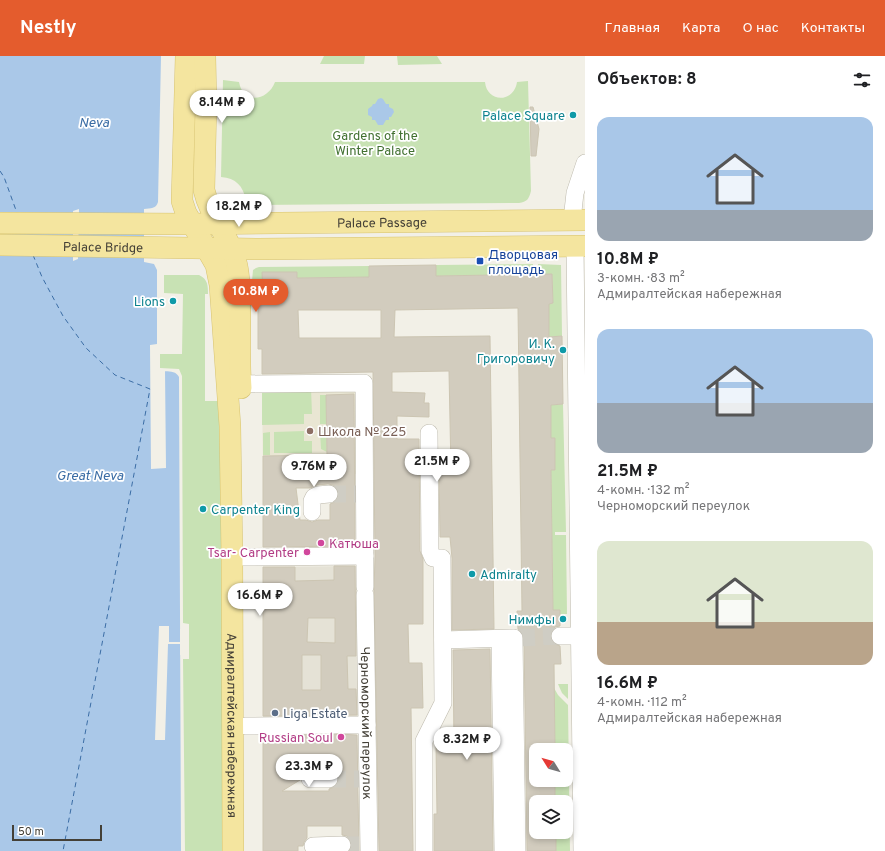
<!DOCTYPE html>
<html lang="ru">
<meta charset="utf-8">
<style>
body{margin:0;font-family:Overpass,sans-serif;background:#f6f6f6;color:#202124;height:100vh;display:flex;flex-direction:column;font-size:15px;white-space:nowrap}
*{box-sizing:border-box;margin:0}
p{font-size:13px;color:#757577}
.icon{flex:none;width:22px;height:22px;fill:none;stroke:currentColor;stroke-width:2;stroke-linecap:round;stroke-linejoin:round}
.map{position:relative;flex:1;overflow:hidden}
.drawer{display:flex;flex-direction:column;background:#fff;width:300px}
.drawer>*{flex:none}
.needle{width:26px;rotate:307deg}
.controls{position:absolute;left:529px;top:687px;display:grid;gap:8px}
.controls a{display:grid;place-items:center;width:44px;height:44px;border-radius:8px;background:#fff;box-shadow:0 2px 6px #0003;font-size:20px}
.scale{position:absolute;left:12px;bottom:10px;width:90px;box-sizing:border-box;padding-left:4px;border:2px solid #444037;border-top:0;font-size:11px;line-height:14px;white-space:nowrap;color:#444037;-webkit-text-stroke:3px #fff;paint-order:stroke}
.price{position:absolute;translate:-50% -34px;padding:0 9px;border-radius:14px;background:#fff;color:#222;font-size:13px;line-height:26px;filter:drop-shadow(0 1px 2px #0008)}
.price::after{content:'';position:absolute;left:50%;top:24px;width:12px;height:9px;margin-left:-6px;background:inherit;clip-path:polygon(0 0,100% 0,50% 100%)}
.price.selected{background:#e45c2d;color:#fff}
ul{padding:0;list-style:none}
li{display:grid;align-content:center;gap:8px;height:212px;padding:0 12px}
li span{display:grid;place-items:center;height:124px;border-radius:12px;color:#555}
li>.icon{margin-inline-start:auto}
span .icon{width:72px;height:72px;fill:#fffc;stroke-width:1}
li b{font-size:17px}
h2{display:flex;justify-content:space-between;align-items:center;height:48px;padding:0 12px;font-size:17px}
header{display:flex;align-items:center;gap:24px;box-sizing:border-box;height:56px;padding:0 20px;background:#e45c2d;color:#fff}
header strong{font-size:19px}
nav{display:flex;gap:22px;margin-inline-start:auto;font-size:14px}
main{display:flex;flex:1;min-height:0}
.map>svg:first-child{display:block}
</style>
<header>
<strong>Nestly</strong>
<nav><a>Главная</a><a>Карта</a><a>О нас</a><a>Контакты</a></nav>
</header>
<main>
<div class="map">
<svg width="585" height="795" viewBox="0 0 585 795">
<rect width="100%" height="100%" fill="#f2f0e7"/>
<!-- residential -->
<polygon fill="#e5e2d6" points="359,510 360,661 263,662 263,511"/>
<!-- education -->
<polygon fill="#e9e6d3" points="357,332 358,418 263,419 262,333"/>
<!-- green -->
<g fill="#c8e2b4">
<polygon points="324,0 365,0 364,8 320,8"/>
<polygon points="397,0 437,0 442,8 398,9"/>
<path d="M223,24L239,26C243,49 268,45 275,26H485C487,47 514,47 517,26L528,25L531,135C529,143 527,146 519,147L248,149V144H246C243,130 236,122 221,121Z"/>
<polygon points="533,208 533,219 436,220 436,209"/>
<polygon points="538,208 561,209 562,280 549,281 549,248 553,247 552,219 538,218"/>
<polygon points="369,210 369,221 297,222 297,216 263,216 263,228 256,229 252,225 253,214 256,212 259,211"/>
<path d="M164,219H199C208,223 208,230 208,238H205V345H221L225,795H185L183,603H189V568L183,567L182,320L179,313L160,312V298H182L183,238L164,237Z"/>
<polygon points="256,235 263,235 263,244 258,244 258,248 252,248 252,238"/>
<polygon points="311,332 312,358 304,358 304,368 262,369 262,333"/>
<rect x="320" y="339" width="6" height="29"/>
<polygon points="563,348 566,476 555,476 555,479 566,479 567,558 560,558 560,554 553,554 551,414 555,414 555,382 551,382 551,349"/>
<polygon points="304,375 304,385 312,385 312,397 274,397 274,376"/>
<polygon points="320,375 326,375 327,396 321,393"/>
<polygon points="270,376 270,399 263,399 263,377"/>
<polygon points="558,628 568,628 568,643 562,637"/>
<polygon points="554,632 558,639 568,649 570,795 556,795 556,780 560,780 560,776 566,776 566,746 555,746 555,724 566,724 566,694 555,694"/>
</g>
<!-- water -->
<g fill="#aac8e8" fill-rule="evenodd">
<path d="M0,0H161L158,146C156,153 151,152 144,153V206L154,208L157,214V315C165,316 175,313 179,321L181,795H0ZM79,153L78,203L73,205V155Z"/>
<polygon points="381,42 383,43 386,48 389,48 389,51 393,53 394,56 391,61 389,61 389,64 386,64 383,69 378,69 375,64 372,64 372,61 368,59 368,53 372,50 373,48 375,48 378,43"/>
</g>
<!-- pier -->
<g fill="#f2f0e7">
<polygon points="157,244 159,244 159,295 157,295 157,315 165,315 166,412 151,413 150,289 157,288"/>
<polygon points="159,570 169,570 169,586 180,586 180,573 182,573 182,599 180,599 180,588 168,588 165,684 155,684"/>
</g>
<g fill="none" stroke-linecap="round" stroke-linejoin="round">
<!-- ferry -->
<g stroke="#3b6da5" stroke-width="1" stroke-dasharray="5 4" stroke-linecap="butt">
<polyline points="0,115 4,121 17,157"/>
<polyline points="33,199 42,221 63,260 86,292 115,319 150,333 63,795"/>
</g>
</g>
<!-- building -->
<g fill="#d2ccbe" stroke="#ccc5b2" fill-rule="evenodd">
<polygon points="530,51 533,51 539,73 536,100 531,100"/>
<path d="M436,209V220L552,218L553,247L549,248V281L562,280L563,348L551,349V382H555V414H551L553,554H560V570L555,571L552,575L550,580L551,585L555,588L560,590L561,608H554L555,694H536V724H555V746H536V776H556V795H527L524,582L522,577L518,573L517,555H522L518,252L395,254L394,281L490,280L494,573L452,574V502L450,481H440L439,414H451L449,315L392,316V336L425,337L424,347H429V361L397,360V383H419L420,495L423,503V568H408L409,607H422L423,652H411L413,795H379L374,535L375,500L373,316L262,318V293H258V244H263L262,216H297V222L369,221V210ZM298,254H381V282H299Z"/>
<path d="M354,338L355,490L263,491V400L327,399L326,339ZM328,428L333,429L337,432L339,437L338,443L335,446L330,448V464H318L312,466L306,464H300L296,432H310L317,429Z"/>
<path d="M334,510H355L356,600H347L348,633H356L357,659L263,660V511H295V525L334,524ZM308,562H335V587L307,586ZM302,599H321V634H302Z"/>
<polygon points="490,593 493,795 434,795 434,758 437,758 436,689 454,689 453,594"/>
<path d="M338,678L357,679L359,795H350L352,789L351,784L347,780L342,779V770H307V782L304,786L303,790H298V795H263V680ZM305,710H329V713L334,715L338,718L339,723L338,728L334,731L329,733V735H282L300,724L301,718L305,714Z"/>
</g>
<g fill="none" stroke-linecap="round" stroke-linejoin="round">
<!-- minor-tunnel -->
<g stroke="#cfcdc4" stroke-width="17" stroke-dasharray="17 8" stroke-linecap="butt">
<polyline points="329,438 358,438"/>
<polyline points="518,582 560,580"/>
<polyline points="329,723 361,723"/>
<polyline points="342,789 361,789"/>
</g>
<defs>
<g id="minor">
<polyline points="572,164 575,137 585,107"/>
<polyline points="575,190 582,795"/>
<polyline points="240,328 364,327 365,531"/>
<polyline points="312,456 312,445 314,441 318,439 329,438"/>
<polyline points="243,501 365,500"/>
<path id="s1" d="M365,539L369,795"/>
<polyline points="560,580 579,580"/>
<polyline points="514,582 517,795"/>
<polyline points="500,583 503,795"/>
<polyline points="443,584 512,582"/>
<polyline points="342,669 367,669"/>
<polyline points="245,670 335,669"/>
<polyline points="310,723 329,723"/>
<polyline points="313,790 342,789"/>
<polyline points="424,795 424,685 443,647 442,502 433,502 430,495 429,377"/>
</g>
<g id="major">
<path id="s2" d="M186,0L182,145L186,157L216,209L220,229L230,370L232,500L233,795"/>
<path d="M205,0L206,48L204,134C210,161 231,182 237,210C240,225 240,240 240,256C240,281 239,307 241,332"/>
<path id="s3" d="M0,167L192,168L585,164"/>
<path id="s4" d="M0,189L258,193L585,190"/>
</g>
</defs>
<!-- minor casing -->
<use href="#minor" stroke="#bcb8ab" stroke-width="18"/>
<!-- major casing -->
<use href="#major" stroke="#d7c370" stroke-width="22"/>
<!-- minor -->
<use href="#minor" stroke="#fff" stroke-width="17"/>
<!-- major -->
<use href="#major" stroke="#f4e59f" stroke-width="21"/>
</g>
<!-- markers -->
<g fill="#0f9aa8" stroke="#fff" stroke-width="1.5">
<circle cx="573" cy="59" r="4"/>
<circle cx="173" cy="245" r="4"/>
<circle cx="563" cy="294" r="4"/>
<circle cx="203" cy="453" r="4"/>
<circle cx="472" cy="518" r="4"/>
<circle cx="563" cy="563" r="4"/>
</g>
<rect fill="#1a4fb4" stroke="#fff" stroke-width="1.5" x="476" y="201" width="8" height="8" rx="2"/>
<circle fill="#8d6e63" stroke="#fff" stroke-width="1.5" cx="310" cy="375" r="4"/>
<g fill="#d1479c" stroke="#fff" stroke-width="1.5">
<circle cx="321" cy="487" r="4"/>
<circle cx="307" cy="496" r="4"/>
<circle cx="341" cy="681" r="4"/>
</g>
<circle fill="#5c6f8a" stroke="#fff" stroke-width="1.5" cx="275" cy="657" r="4"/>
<g text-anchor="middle" stroke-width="3.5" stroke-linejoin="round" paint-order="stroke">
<!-- culture labels -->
<g font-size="13" fill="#0d838f" stroke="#fff" text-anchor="end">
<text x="565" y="64">Palace Square</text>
<text x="165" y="250">Lions</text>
<text x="555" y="292">И. К.<tspan x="555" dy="15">Григоровичу</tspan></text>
<text x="211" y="458" text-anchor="start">Carpenter King</text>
<text x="480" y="523" text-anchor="start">Admiralty</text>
<text x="555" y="568">Нимфы</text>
</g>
<!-- park labels -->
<g font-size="13" fill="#417030" stroke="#fff">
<text x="375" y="84">Gardens of the<tspan x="375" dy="15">Winter Palace</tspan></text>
</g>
<!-- street labels -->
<g font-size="13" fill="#444037" stroke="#fff">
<text dy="5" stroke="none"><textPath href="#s3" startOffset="382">Palace Passage</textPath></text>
<text dy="5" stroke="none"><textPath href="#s4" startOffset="103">Palace Bridge</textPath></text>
<text dy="5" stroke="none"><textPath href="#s1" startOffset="128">Черноморский переулок</textPath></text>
<text dy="5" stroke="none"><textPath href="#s2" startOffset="679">Адмиралтейская набережная</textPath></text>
</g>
<!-- transit labels -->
<g font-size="13" fill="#164399" stroke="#fff" text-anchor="start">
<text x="488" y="203">Дворцовая<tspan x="488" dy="15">площадь</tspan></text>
</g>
<!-- education labels -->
<g font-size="13" fill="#785e54" stroke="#fff" text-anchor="start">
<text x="318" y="380">Школа № 225</text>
</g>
<!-- hotel labels -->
<g font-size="13" fill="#b23c85" stroke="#fff" text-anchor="end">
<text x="329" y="492" text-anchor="start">Катюша</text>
<text x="299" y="501">Tsar- Carpenter</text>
<text x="333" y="686">Russian Soul</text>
</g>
<!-- service labels -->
<g font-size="13" fill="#4e5e75" stroke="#fff" text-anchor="start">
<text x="283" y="662">Liga Estate</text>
</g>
<!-- water labels -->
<g font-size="14" font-style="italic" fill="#3b6da5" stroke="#fff">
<text x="94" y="71">Neva</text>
<text x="90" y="424">Great Neva</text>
</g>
</g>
</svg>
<div class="controls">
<a><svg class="needle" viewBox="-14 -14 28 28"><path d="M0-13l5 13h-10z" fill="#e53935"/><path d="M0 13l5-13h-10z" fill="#757577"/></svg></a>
<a><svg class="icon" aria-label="layers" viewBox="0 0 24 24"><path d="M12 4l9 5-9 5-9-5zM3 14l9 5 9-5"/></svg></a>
</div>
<div class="scale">50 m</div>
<b class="price" style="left:222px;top:68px">8.14M ₽</b>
<b class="price" style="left:239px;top:172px">18.2M ₽</b>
<b class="price selected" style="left:256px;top:257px">10.8M ₽</b>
<b class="price" style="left:437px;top:427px">21.5M ₽</b>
<b class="price" style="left:314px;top:432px">9.76M ₽</b>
<b class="price" style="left:260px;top:561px">16.6M ₽</b>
<b class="price" style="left:467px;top:705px">8.32M ₽</b>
<b class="price" style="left:309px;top:732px">23.3M ₽</b>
</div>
<section class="drawer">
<h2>Объектов: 8<svg class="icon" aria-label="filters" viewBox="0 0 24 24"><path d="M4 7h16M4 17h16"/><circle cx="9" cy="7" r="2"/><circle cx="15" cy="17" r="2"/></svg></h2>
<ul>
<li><span style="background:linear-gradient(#a9c7e8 75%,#9aa5b1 0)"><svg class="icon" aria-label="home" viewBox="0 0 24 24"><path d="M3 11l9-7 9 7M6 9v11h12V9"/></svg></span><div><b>10.8M ₽</b><p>3-комн. · 83 m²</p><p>Адмиралтейская набережная</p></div></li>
<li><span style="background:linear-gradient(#a9c7e8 60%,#9aa5b1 0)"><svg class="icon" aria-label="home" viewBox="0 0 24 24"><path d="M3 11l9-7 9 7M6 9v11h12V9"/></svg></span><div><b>21.5M ₽</b><p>4-комн. · 132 m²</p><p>Черноморский переулок</p></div></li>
<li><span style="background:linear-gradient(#dfe7d0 65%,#b9a48a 0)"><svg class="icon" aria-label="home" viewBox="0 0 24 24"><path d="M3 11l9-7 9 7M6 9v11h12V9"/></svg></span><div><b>16.6M ₽</b><p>4-комн. · 112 m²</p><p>Адмиралтейская набережная</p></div></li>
</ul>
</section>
</main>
